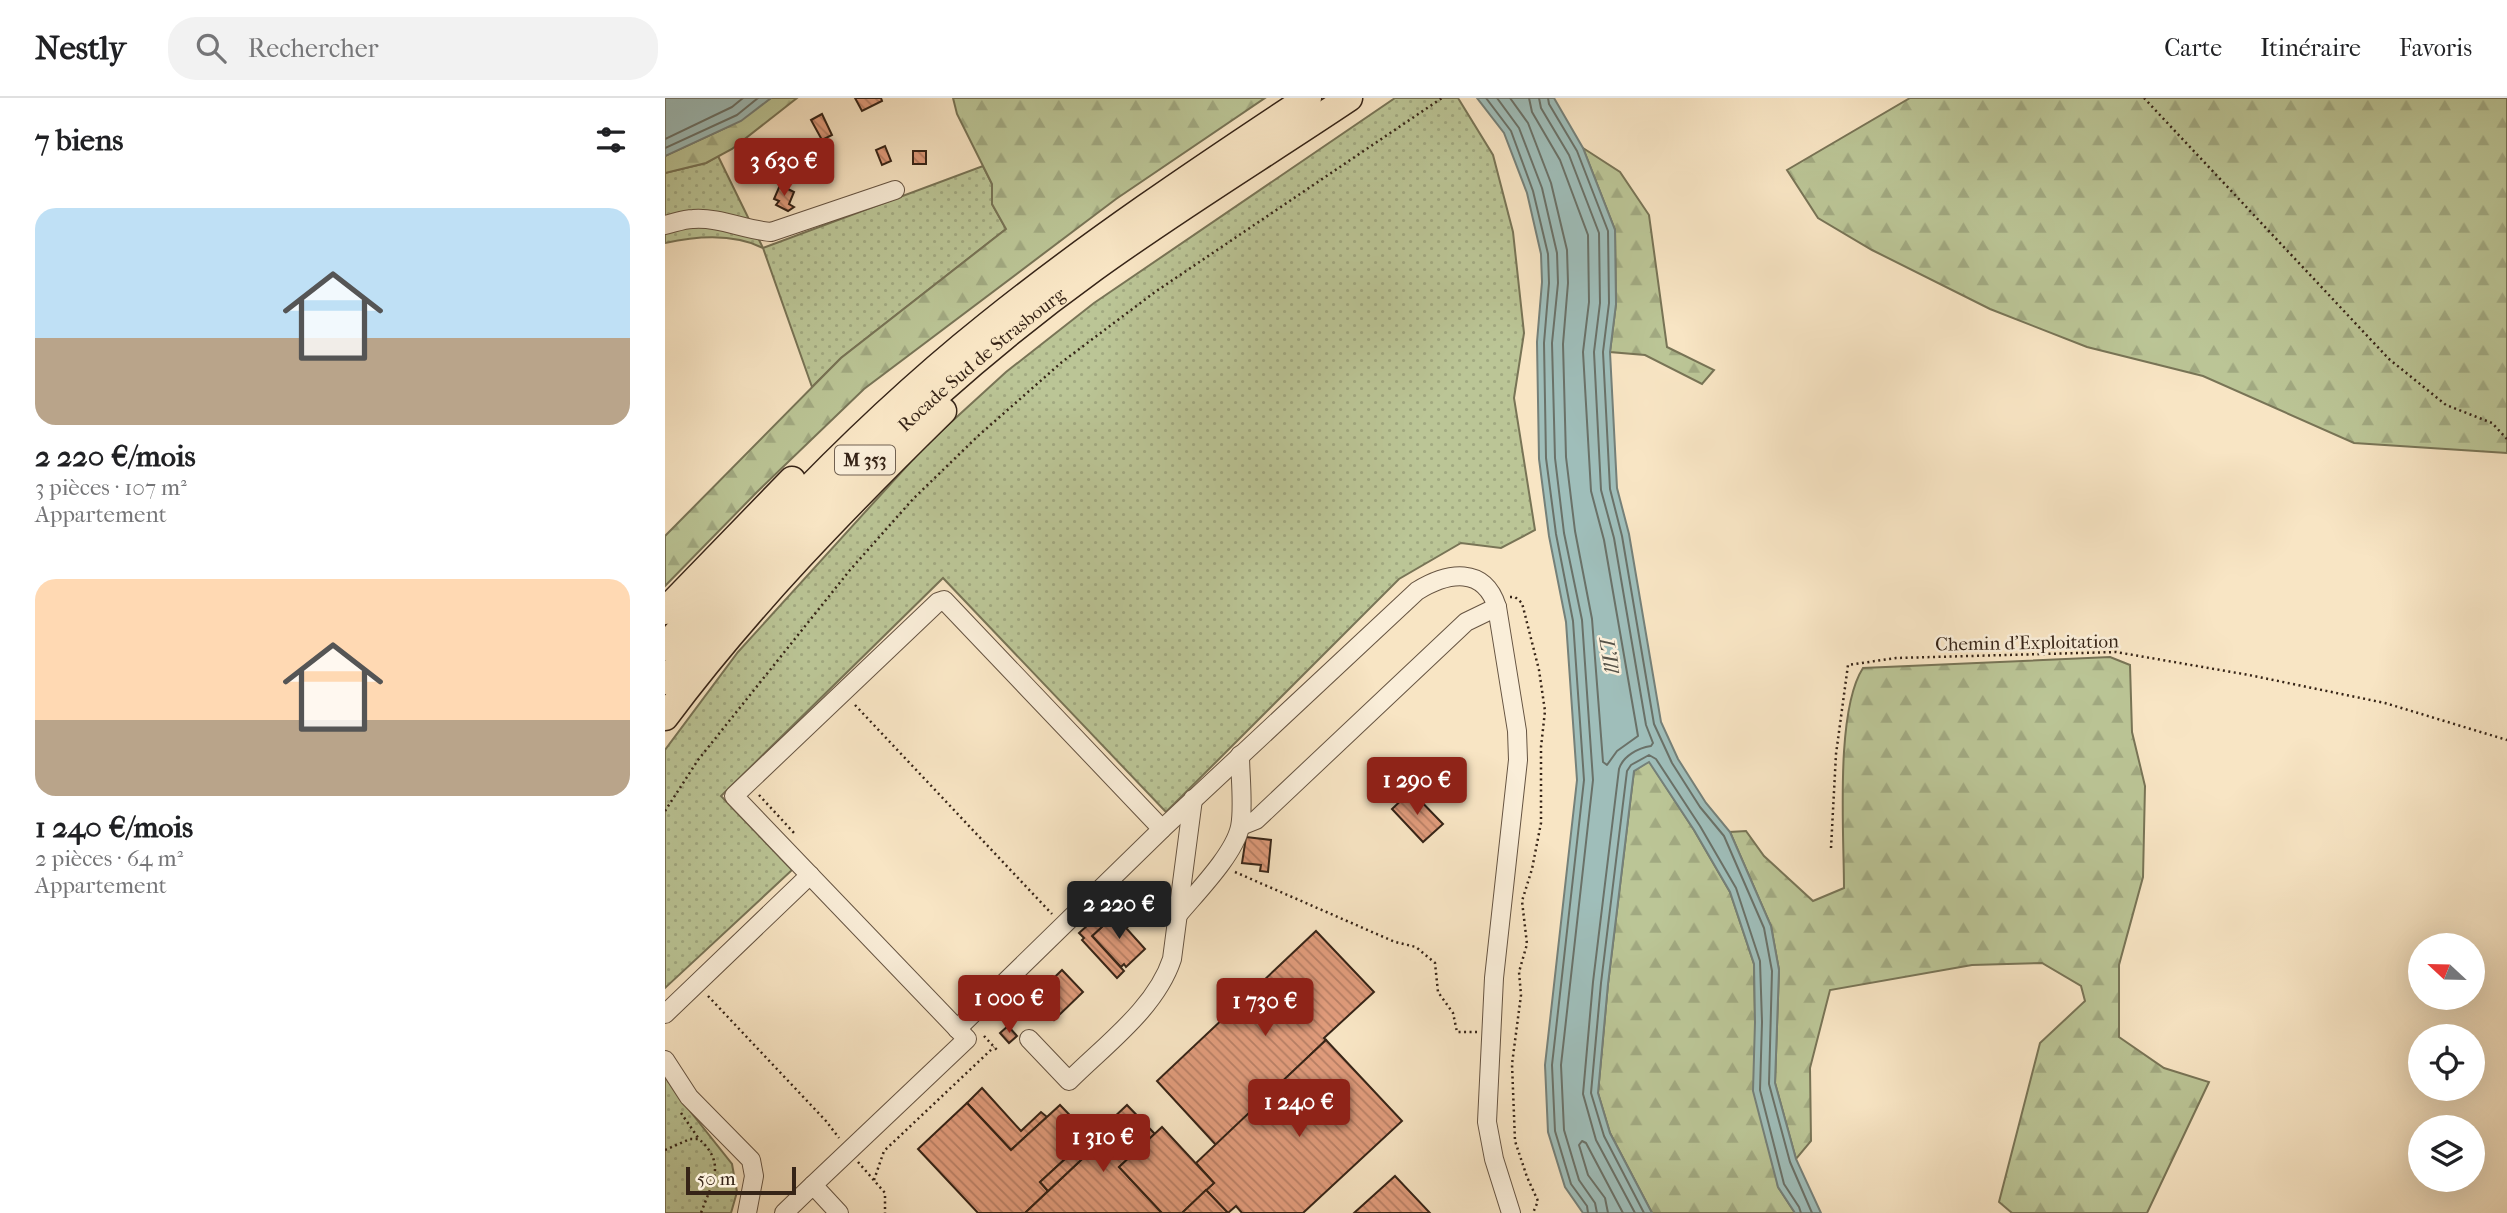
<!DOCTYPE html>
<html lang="fr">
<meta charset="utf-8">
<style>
body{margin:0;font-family:"IM FELL French Canon",serif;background:#f2f2f2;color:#202124;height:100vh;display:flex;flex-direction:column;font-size:26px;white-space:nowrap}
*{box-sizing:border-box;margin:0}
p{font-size:23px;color:#757577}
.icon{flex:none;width:38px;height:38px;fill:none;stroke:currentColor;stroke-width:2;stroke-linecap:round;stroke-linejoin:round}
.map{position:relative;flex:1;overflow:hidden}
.details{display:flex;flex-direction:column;background:#fff;width:665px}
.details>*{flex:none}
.needle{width:46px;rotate:292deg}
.fabs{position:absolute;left:1743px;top:835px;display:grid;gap:14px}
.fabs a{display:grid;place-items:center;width:77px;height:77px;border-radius:50%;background:#fff;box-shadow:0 7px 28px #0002;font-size:35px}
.scale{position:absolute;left:21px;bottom:18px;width:110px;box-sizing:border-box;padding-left:7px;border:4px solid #362417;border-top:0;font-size:19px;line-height:24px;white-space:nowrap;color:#362417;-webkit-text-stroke:5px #faeed9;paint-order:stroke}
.price{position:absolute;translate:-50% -60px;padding:0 16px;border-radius:7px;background:#8f2418;color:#fff;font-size:23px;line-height:46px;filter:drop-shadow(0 2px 4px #0008)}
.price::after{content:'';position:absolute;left:50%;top:42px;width:21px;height:16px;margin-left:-10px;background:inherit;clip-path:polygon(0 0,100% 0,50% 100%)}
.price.current{background:#222;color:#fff}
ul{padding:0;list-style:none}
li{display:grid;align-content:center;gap:14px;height:371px;padding:0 35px}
li span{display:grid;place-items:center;height:217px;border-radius:21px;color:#555}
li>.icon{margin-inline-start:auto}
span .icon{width:126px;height:126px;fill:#fffc;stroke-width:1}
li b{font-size:30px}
h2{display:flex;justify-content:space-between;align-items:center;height:84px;padding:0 35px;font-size:30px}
header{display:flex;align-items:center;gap:42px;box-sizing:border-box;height:98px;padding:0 35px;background:#fff;border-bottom:2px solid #e0e0e0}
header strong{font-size:33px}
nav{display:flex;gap:38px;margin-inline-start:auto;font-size:24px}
.search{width:490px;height:63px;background:#f2f2f2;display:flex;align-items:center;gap:18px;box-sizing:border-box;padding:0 24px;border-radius:28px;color:#757577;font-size:26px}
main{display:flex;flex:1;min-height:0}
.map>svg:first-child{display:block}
</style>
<header>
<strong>Nestly</strong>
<div class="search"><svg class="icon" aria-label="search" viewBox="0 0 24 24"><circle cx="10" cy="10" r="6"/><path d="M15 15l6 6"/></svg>Rechercher</div>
<nav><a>Carte</a><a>Itinéraire</a><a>Favoris</a></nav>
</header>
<main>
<section class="details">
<h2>7 biens<svg class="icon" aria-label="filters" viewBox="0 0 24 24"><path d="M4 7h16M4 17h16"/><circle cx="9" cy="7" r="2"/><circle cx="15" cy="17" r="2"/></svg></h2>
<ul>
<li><span style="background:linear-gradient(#bfe0f5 60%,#b9a48a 0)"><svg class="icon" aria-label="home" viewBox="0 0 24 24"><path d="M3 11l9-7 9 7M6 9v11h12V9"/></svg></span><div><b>2 220 €/mois</b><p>3 pièces · 107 m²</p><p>Appartement</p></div></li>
<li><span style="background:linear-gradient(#ffd9b3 65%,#b9a48a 0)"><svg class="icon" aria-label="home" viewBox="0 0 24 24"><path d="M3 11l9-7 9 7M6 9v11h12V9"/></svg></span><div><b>1 240 €/mois</b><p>2 pièces · 64 m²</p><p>Appartement</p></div></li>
</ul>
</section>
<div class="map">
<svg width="1842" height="1115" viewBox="0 0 1842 1115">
<defs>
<pattern id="grass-dots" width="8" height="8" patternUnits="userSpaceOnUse" patternTransform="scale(1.75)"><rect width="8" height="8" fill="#bbc596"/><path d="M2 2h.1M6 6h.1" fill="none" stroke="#a1a981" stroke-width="1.8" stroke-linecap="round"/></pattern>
<pattern id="forest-firs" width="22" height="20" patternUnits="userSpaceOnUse" patternTransform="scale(1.75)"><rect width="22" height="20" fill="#bbc596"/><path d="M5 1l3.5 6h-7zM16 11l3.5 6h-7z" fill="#a1a981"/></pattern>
<pattern id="building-back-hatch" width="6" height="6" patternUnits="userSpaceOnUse" patternTransform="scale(1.75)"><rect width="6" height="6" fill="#e19c7c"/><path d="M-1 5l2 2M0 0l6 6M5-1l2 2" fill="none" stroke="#b77f65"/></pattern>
</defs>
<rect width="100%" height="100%" fill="#f8e5c4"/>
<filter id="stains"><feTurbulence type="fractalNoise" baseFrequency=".00286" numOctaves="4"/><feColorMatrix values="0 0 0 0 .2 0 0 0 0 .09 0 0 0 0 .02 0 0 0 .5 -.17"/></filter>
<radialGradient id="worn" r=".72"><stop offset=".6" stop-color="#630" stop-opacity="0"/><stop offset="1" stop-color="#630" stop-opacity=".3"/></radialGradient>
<!-- grass -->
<g fill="url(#grass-dots)" stroke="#787456" stroke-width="2">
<polygon points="730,0 793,0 828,57 848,134 859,235 849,300 870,432 836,450 796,445 734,481 501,714 278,480 56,698 127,772 0,890 0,652 73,554 261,347 341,274 429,205"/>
<path d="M53,58L98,150L318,68L327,86V106L341,131L176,260L147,289L98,150C68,135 32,138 0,145V75L41,65Z"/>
<polygon points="0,976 21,1008 67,1066 72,1094 66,1115 0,1115"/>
</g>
<!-- forest -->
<g fill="url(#forest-firs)" stroke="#787456" stroke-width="2">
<polygon points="106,0 132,0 67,51 41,65 0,75 0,58 65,28"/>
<polygon points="288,0 600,0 451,101 199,291 92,394 0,488 0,438 176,260 341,131 327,106 327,86 292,16"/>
<polygon points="1245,0 1842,0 1842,355 1689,345 1538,278 1422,249 1325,211 1207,152 1153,120 1122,72"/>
<polygon points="918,50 955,74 984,117 1002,249 1049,272 1037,286 980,257 945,254 951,206 950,132"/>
<path d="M1445,559L1465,567L1467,634L1480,688L1478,779L1454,867V939L1499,970L1544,984L1482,1115H1347L1334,1104L1375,945L1420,903L1416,888L1377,865L1307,867L1165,892L1145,970L1146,1043L1131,1061L1110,985L1114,872L1106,828L1065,734L1081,733L1099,758L1148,803L1179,790C1179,736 1170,613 1198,570Z"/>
<polygon points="984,663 1029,732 1065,794 1089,866 1090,924 1113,1089 1130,1115 987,1115 945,1035 933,995 943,886 969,673"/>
</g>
<!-- water -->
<g fill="#9fbeba" stroke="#758079" stroke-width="2">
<polygon points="0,0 106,0 76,23 0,58"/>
<polygon points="812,0 889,0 918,50 950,132 951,206 945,254 952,390 964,436 996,624 1013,661 1041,705 1065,734 1106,828 1114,872 1110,985 1131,1061 1156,1115 1130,1115 1113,1089 1088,993 1090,924 1089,866 1065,794 1029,732 984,664 969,673 967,689 943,886 933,995 945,1035 987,1115 918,1115 900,1089 883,1034 880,967 912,682 901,524 884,438 874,361 872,244 877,184 876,156 862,95 839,35"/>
</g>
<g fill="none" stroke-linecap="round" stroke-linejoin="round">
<!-- shore -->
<g stroke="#6a7168" stroke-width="2">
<polyline points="821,0 846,33 868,93 883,156 884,185 879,245 881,360 891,436 908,523 919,682 887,967 890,1033 906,1086 922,1108 923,1115"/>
<polyline points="832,0 854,30 877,90 892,155 893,185 887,245 890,360 899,435 917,522 928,682 896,967 899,1032 914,1082 930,1105 932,1115"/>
<polyline points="845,0 863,25 886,85 902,152 903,185 898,246 901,359 910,433 927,521 938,664 942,667 952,653 973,638 939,442 926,393 918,254 924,204 923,137 895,62 867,14 864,0"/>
<path d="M874,0L876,10L904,57L934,135L935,205L929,254L936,392L949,440L981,627L988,645L986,648C973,650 958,658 954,671L928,884L918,996L931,1042L970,1115"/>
<polyline points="883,0 884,6 912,53 943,133 944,205 938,254 945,391 957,438 989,626 1007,665 1035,709 1059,738 1099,830 1107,873 1104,986 1125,1064 1147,1115"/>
<polyline points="0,41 67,9 78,0"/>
<polyline points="0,50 72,17 93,0"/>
<polyline points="943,1115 940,1100 923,1077 914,1047 917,1043 921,1045 958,1115"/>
<polyline points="979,1115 939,1038 926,995 936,885 962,673 966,667 984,657 991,661 1035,728 1071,790 1095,863 1097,924 1095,992 1119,1086 1134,1109 1136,1115"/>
</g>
</g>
<!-- building -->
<g fill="url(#building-back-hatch)" stroke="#362417" stroke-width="2">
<polygon points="190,0 216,0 217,3 197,13"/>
<polygon points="157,16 167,37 157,42 146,22"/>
<polygon points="220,48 226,63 217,67 211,52"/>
<rect x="248" y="53" width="13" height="13"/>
<polygon points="115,87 129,94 124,106 129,109 123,113 111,107 114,103 109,101"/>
<polygon points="746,693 778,726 758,744 727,711"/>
<polygon points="581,739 606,742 603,774 595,773 596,767 577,765"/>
<polygon points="452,815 464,828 461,830 480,851 461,869 459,866 456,869 427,838"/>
<polygon points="433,818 440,826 427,838 459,873 452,880 417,842 419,840 414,835"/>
<polygon points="651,833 709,894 659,940 661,942 551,1047 492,983"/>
<polygon points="397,872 418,894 389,922 368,900"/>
<polygon points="343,928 352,938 344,945 335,935"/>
<polygon points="661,942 737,1023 638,1115 577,1115 571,1108 563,1115 541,1092 549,1085 531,1065"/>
<polygon points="317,990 356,1033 376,1014 382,1019 346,1052 302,1005"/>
<polygon points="302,1005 346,1052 395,1007 425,1038 375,1084 383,1093 360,1115 313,1115 253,1051"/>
<polygon points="462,1007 490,1036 454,1069 497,1115 360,1115 433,1046 427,1040"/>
<polygon points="497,1029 549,1085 517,1115 497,1115 454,1069"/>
<polygon points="425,1038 433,1046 383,1093 375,1084"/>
<polygon points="730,1078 765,1115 689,1115"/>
<polygon points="541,1092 563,1115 517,1115"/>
</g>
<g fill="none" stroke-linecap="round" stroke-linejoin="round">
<defs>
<g id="minor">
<path d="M0,127C9,125 19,121 28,121C54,119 80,132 106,134L230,92"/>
<polyline points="576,728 591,722 801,524 832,509"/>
<path d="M512,818C531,795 569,757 575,729C579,710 575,677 575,657"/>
<polyline points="0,916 145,777"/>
<path d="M292,931L497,731L752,493C783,474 819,468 832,509L852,633L853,662L829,880L822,1024L829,1061L846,1115"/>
<path d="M364,941L404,983C440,947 491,910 507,861L528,701"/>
<polyline points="0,962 24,999 86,1062 89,1078 82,1115"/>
<polyline points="148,1087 302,941 69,698 273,504 279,502 497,731"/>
<polyline points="119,1115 148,1087 174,1115"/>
</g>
<g id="highway">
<polyline points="0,513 127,382"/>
<path d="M0,549C98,433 204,322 323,227C425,145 534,72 643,0"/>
<path id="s1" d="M0,583C129,427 264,289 429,170C512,110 599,57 684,0"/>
<path d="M0,619C82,509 180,409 278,313"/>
</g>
</defs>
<!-- minor casing -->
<use href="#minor" stroke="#665442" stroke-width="20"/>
<!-- highway casing -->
<use href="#highway" stroke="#362417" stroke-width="29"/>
<!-- path -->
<g stroke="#362417" stroke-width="2.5" stroke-dasharray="2 3.5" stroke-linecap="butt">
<polyline points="1479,0 1724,261 1781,307 1827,325 1842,341"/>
<polyline points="845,499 850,499 857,505 874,572 880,613 876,649 876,725 867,771 857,803 862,846 854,874 856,897 847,966 850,1043 862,1079 873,1103 868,1115"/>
<polyline points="190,607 387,816"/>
<polyline points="94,697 130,736"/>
<polyline points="0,713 33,662 185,472 248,401 313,338 397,264 490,194 777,0"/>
<polyline points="1166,750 1171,656 1183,567 1231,560 1451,554 1584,577 1720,605 1842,642"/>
<polyline points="570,774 730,844 751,849 770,865 773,894 788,915 792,934 812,934"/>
<polyline points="43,898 161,1023 174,1040"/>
<polyline points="319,938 332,952"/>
<polyline points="16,1015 34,1041"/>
<path d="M0,1052L25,1041H34C62,1066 47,1084 36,1115"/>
<polyline points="193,1064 220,1095 220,1115"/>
<polyline points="209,1082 219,1053 329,949"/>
</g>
<!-- minor -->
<use href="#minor" stroke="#faeed9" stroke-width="18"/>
<!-- highway -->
<use href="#highway" stroke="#f8e5c4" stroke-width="26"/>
</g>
<g text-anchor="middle" stroke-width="5" stroke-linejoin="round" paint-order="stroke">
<!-- shield labels -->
<rect fill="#faeed9" stroke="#716151" stroke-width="2" x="170" y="347.5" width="60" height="29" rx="5"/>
<g font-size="18" font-weight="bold" fill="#362417">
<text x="200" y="368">M 353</text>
</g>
<!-- street labels -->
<g font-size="19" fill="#362417" stroke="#faeed9">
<text dy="7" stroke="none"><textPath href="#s1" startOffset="452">Rocade Sud de Strasbourg</textPath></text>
<text transform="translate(1362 544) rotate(-1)" y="7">Chemin d'Exploitation</text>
</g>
<!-- water labels -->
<g font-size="21" font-style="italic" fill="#565248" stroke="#faeed9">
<text transform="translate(944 557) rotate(81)" y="7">L'Ill</text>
</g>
</g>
<rect width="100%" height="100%" filter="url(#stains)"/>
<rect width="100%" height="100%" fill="url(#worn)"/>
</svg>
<div class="fabs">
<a><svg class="needle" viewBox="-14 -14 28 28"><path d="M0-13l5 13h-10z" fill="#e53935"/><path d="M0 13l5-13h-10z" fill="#757577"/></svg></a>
<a><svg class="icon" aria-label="locate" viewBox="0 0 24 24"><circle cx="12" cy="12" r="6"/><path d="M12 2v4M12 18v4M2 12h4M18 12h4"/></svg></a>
<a><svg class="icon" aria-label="layers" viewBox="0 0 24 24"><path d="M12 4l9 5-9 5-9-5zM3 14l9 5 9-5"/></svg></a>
</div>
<div class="scale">50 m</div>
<b class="price" style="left:119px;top:100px">3 630 €</b>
<b class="price" style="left:752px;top:719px">1 290 €</b>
<b class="price current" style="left:454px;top:843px">2 220 €</b>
<b class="price" style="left:344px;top:937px">1 000 €</b>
<b class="price" style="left:600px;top:940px">1 730 €</b>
<b class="price" style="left:634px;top:1041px">1 240 €</b>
<b class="price" style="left:438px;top:1076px">1 310 €</b>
</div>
</main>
